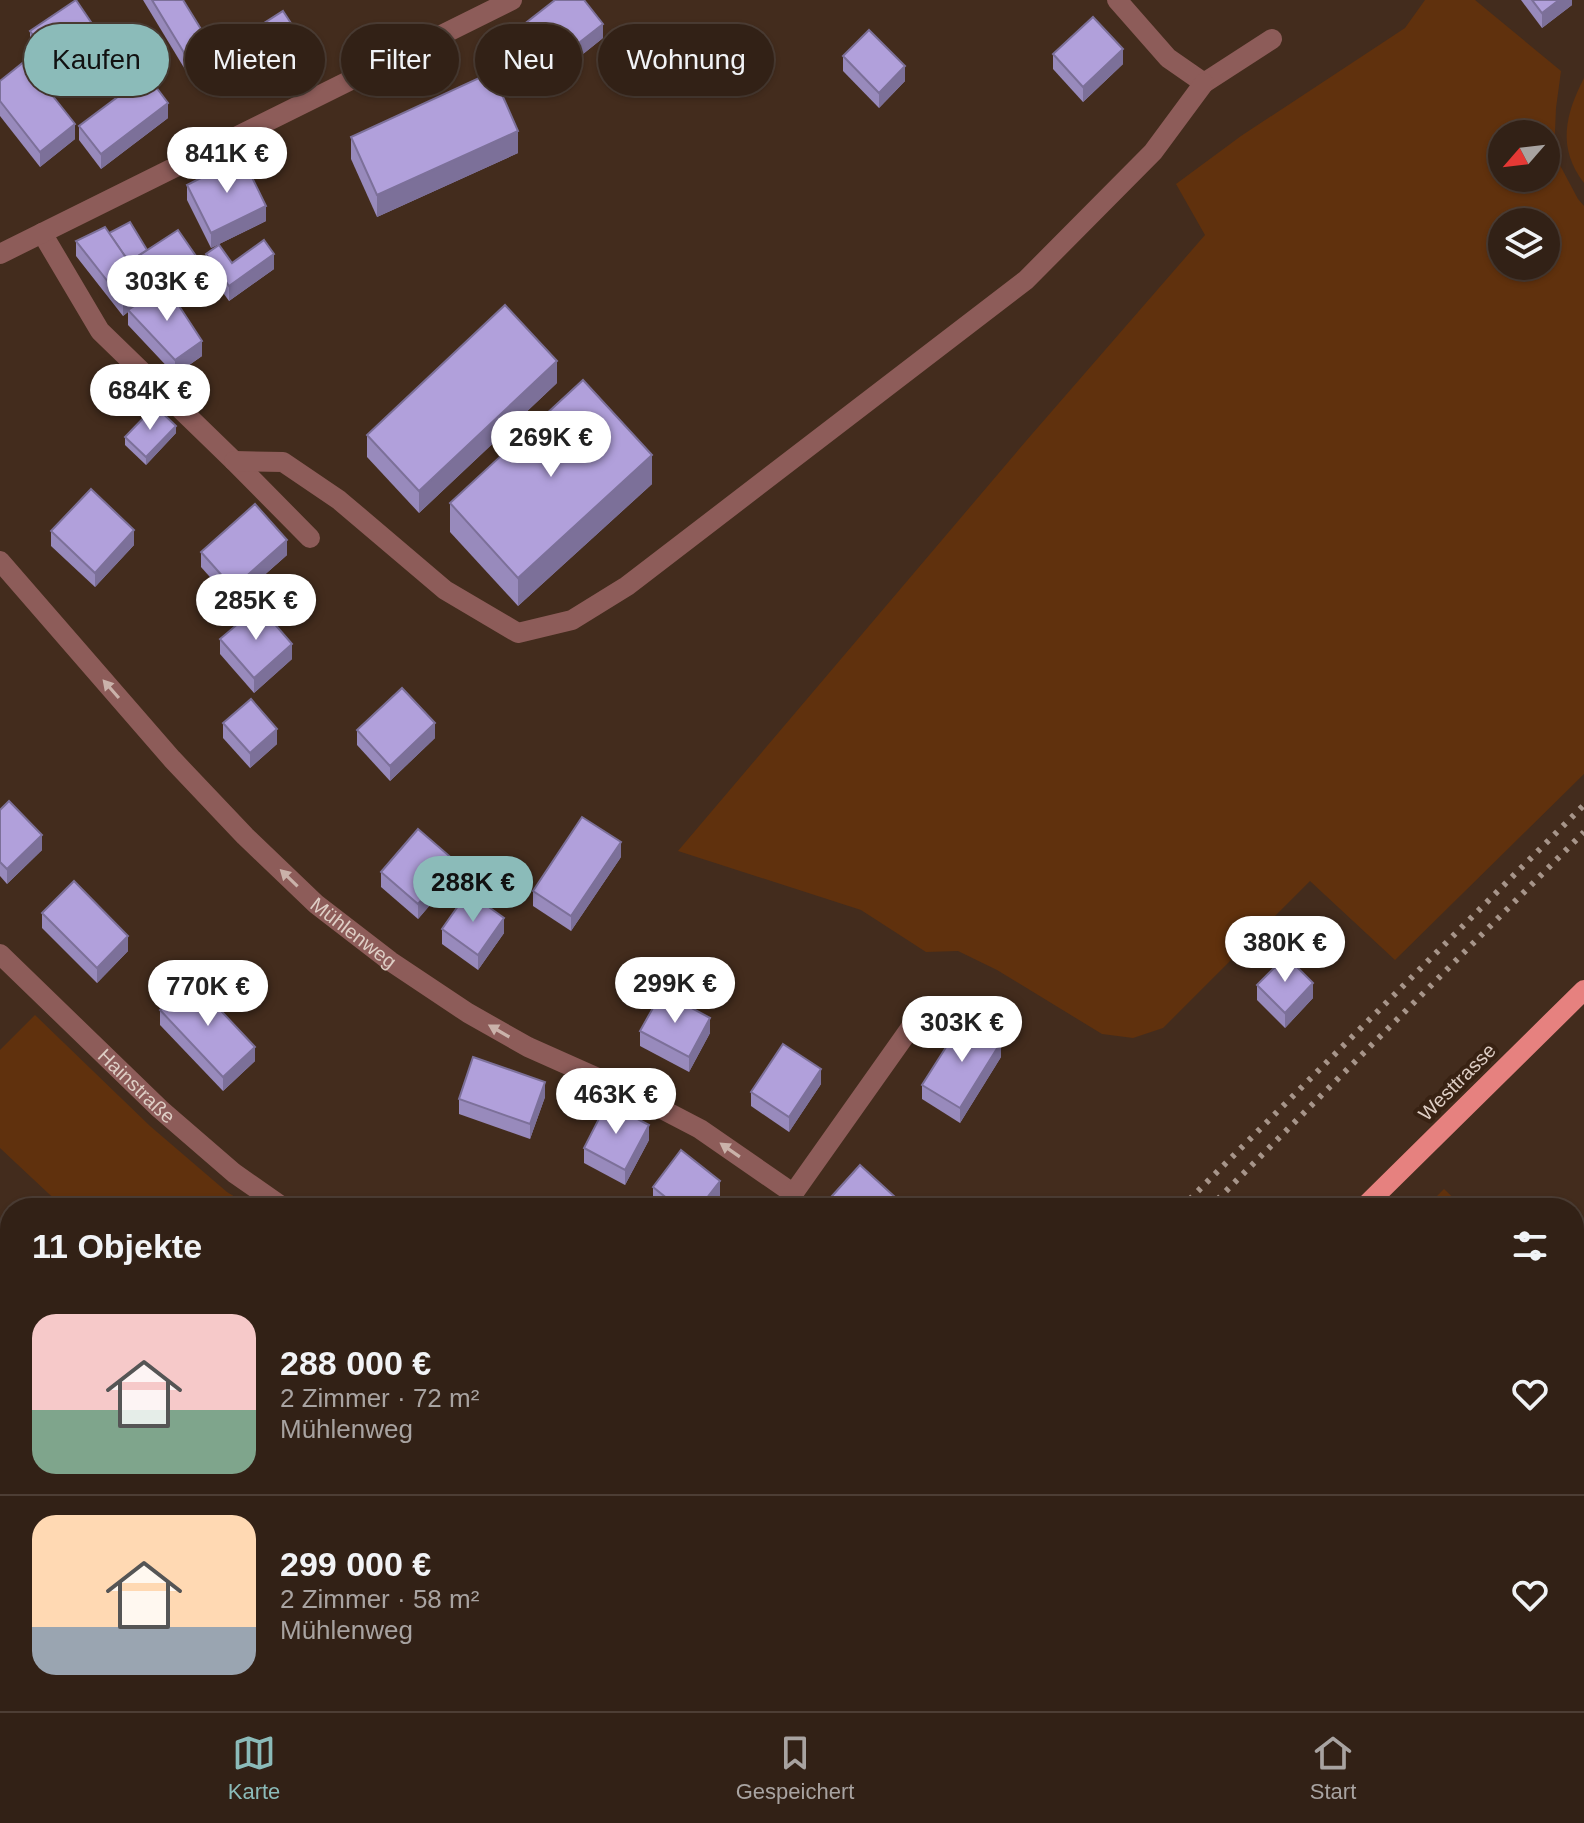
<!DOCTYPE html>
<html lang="de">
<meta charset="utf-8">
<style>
body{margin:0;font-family:Helvetica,sans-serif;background:#3d2e23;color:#f1f3f6;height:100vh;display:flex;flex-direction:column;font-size:30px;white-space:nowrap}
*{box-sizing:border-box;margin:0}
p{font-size:26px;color:#a8a3a1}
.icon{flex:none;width:44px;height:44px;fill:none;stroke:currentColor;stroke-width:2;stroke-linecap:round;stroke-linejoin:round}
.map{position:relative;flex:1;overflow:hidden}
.details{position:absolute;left:0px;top:1198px;width:1584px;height:514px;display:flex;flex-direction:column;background:#322116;border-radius:32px 32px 0 0;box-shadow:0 2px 6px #0004,0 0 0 2px #4d3e35}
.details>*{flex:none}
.top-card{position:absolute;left:24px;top:24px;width:800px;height:72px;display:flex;gap:16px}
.needle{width:52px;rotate:242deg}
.fabs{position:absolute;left:1488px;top:120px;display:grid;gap:16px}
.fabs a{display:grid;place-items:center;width:72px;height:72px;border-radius:50%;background:#322116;box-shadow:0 2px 6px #0004,0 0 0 2px #4d3e35;font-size:40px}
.price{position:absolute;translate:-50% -68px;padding:0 18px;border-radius:28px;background:#fff;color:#222;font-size:26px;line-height:52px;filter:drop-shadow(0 2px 4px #0008)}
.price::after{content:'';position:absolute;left:50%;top:48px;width:24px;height:18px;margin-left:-12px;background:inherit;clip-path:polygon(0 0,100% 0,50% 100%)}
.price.active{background:#8bbbb9;color:#111}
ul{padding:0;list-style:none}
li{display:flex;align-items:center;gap:24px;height:200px;padding:0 32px}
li+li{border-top:2px solid #4d3e35}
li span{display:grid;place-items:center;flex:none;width:224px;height:160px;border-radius:24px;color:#555}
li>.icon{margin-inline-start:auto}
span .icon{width:96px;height:96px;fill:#fffc;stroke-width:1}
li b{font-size:34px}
h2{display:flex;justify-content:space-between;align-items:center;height:96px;padding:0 32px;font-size:34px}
.chip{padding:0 28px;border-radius:36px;background:#322116;box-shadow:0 2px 6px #0004,0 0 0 2px #4d3e35;font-size:28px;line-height:72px}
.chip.active{background:#8bbbb9;color:#111}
.dock{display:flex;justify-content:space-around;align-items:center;height:112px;border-top:2px solid #4d3e35;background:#322116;font-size:22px;color:#a8a3a1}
.dock a{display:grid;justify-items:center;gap:4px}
.dock .active{color:#8bbbb9}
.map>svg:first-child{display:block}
</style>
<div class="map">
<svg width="1584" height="1711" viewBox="0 0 1584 1711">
<rect width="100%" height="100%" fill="#432c1d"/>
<!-- green -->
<g fill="#60310d" fill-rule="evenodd">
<path d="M1425,0H1475L1561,71L1556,108L1554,154L1578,199L1584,206V774L1395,960L1310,881L1163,1028L1133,1038L1102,1034L997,970L958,951L926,952L861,910L678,851L1026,441L1205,235L1176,184L1241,136L1405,28ZM1502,134H1546V178H1502ZM1502,222H1546V266H1502Z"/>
<path d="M1584,78V183C1557,148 1565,115 1584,78Z"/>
<polygon points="35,1015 150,1126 227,1192 253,1208 64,1208 0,1148 0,1050"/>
<polygon points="1444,1189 1464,1208 1425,1208"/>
<polygon points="62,1702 614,1702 604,1711 61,1711"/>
</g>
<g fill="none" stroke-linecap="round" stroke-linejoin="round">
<!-- minor -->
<g stroke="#8d5c59" stroke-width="20">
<polyline points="1117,0 1168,58 1204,83 1272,39"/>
<polyline points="42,233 100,331 234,461 310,538"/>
<polyline points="0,254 512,0"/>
<polyline points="234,461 283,462 339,500 445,590 518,633 572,620 627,586 1026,280 1153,152 1204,83"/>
<path id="s1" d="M0,561L172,759L245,836L316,904L390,961L468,1013L528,1047L629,1092L700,1129L794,1194"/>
<path id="s2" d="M0,954L160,1109L234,1173L284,1208"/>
<polyline points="783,1208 921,1013"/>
<polyline points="0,1622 10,1588"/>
<polyline points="1037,1702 1048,1711"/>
</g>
<!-- major -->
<g stroke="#e6817f" stroke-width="20">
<polyline points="1363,1208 1584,990"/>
<polyline points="853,1711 862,1702"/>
</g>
<!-- rail -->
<g stroke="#a7958a" stroke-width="6" stroke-dasharray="4 8" stroke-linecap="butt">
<polyline points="1181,1208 1584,805"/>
<polyline points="1209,1208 1584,832"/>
<polyline points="675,1711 684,1702"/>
<polyline points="703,1711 712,1702"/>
</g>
</g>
<!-- wall -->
<g fill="#988abc">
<polygon points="143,0 183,0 212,62 189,76"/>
<polygon points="1521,0 1572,0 1572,5 1542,28"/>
<polygon points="518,29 603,38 548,82 518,44"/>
<polygon points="30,31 95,43 50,74 30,46"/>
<polygon points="233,43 300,52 249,84 233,58"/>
<polygon points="1053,54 1123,64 1083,102 1053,69"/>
<polygon points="843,56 905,81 879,108 843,71"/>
<polygon points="0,81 75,139 40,167 0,116"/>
<polygon points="168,118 101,169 79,140 79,126"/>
<polygon points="351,137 518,153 377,217 351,159"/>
<polygon points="187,185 266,221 211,248 187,200"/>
<polygon points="109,233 196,271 181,281 181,288 171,294 202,356 175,375 128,325 128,312 123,316 76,256 76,241"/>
<polygon points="206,254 232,263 274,269 229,301 206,269"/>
<polygon points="557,383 419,513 367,457 367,435"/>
<polygon points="176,433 146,465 125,445 125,437"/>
<polygon points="652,484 518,606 450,532 450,503"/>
<polygon points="51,531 134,545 95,587 51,546"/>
<polygon points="201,552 287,555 233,603 201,567"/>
<polygon points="220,639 292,659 254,693 220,654"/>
<polygon points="223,723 277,744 250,768 223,738"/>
<polygon points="357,730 435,738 390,781 357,745"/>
<polygon points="0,810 42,850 7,884 0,876"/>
<polygon points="621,857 571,931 533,906 533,891"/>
<polygon points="381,872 455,876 418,919 381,887"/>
<polygon points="42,913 128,951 97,983 42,928"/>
<polygon points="442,929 504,933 478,970 442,944"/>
<polygon points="1257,985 1313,998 1285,1028 1257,1000"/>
<polygon points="160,1010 255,1061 223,1091 160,1025"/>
<polygon points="640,1031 710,1033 689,1072 640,1046"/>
<polygon points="1001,1057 960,1123 922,1099 922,1085"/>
<polygon points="821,1084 789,1132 751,1106 751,1092"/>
<polygon points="545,1097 530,1139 459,1114 459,1099"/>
<polygon points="649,1140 625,1185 584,1163 584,1148"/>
<polygon points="653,1187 720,1196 711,1208 660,1208 653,1202"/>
<polygon points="832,1196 907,1208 832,1208"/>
</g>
<!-- shaded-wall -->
<g fill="#7c7099">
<polygon points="1559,0 1572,0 1572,5 1542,28 1542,13"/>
<polygon points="603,24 603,38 548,82 548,67"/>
<polygon points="95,28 95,43 50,74 50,59"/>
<polygon points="300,37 300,52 249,84 249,69"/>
<polygon points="212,47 212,62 189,76 189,61"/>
<polygon points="1123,49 1123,64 1083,102 1083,87"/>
<polygon points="905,66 905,81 879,108 879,93"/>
<polygon points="168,103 168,118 101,169 101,154"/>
<polygon points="75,124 75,139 40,167 40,152"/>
<polygon points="518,131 518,153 377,217 377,195"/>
<polygon points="266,206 266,221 211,248 211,233"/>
<polygon points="274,254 274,269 229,301 229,286"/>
<polygon points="196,256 196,271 181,281 181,288 167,297 167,282 177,268"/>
<polygon points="163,276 163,291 128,310 128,312 123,316 123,301"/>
<polygon points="202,341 202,356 175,375 175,360"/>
<polygon points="557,361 557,383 419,513 419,491"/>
<polygon points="176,426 176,433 146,465 146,457"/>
<polygon points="652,455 652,484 518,606 518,578"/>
<polygon points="134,530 134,545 95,587 95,573"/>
<polygon points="287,540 287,555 233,603 233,588"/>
<polygon points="292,644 292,659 254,693 254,678"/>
<polygon points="435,723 435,738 390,781 390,766"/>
<polygon points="277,729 277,744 250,768 250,753"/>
<polygon points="42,835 42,850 7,884 7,869"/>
<polygon points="621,842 621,857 571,931 571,916"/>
<polygon points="455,861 455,876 418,919 418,904"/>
<polygon points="504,918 504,933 478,970 478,955"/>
<polygon points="128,936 128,951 97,983 97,968"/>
<polygon points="1313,983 1313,998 1285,1028 1285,1013"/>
<polygon points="710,1018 710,1033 689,1072 689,1057"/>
<polygon points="1001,1042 1001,1057 960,1123 960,1108"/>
<polygon points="255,1047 255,1061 223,1091 223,1077"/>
<polygon points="821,1069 821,1084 789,1132 789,1117"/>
<polygon points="545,1082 545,1097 530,1139 530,1124"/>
<polygon points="649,1125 649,1140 625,1185 625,1170"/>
<polygon points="720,1181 720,1196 711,1208 699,1208"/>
<polygon points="3,1329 3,1351 0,1380 0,1358"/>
</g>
<!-- building -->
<g fill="#b1a0db" stroke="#7c7099" stroke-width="2">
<polygon points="76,0 95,28 50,59 30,31"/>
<polygon points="152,0 183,0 212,47 189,61"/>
<polygon points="555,0 584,0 603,24 548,67 518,29"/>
<polygon points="1532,0 1559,0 1542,13"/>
<polygon points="283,11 300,37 249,69 233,43"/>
<polygon points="1093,17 1123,49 1083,87 1053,54"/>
<polygon points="869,30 905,66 879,93 843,56"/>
<polygon points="25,61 75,124 40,152 0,101 0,81"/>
<polygon points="492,72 518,131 377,195 351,137"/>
<polygon points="147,75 168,103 101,154 79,126"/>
<polygon points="242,157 266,206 211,233 187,185"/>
<polygon points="130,222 147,250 129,262 109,233"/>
<polygon points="105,227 129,262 178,230 196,256 177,268 181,273 167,282 163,276 123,301 76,241"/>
<polygon points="264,240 274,254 229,286 206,254 219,245 232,263"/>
<polygon points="166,286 202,341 175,360 128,310"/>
<polygon points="505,305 557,361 419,491 367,435"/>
<polygon points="583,380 652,455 518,578 450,503"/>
<polygon points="155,406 176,426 146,457 125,437"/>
<polygon points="91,489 134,530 95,573 51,531"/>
<polygon points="255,504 287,540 233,588 201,552"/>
<polygon points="259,606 292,644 254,678 220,639"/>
<polygon points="402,688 435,723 390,766 357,730"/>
<polygon points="251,699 277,729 250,753 223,723"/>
<polygon points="9,801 42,835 7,869 0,862 0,810"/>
<polygon points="582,817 621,842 571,916 533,891"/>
<polygon points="418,829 455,861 418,904 381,872"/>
<polygon points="74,881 128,936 97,968 42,913"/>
<polygon points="468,892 504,918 478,955 442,929"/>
<polygon points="1286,956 1313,983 1285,1013 1257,985"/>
<polygon points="192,980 255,1047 223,1077 160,1010"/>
<polygon points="662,992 710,1018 689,1057 640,1031"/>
<polygon points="964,1019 1001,1042 960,1108 922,1085"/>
<polygon points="783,1044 821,1069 789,1117 751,1092"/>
<polygon points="473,1057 545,1082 530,1124 459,1099"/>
<polygon points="607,1103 649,1125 625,1170 584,1148"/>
<polygon points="681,1150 720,1181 699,1208 679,1208 653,1187"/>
<polygon points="860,1165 907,1208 845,1208 832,1196"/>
<polygon points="0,1329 3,1329 0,1358"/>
</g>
<!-- one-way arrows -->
<defs><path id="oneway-solid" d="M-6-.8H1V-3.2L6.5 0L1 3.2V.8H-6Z" transform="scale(2)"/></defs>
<g fill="#cab2aa">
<use href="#oneway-solid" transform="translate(111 689) rotate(-131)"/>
<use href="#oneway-solid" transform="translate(289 878) rotate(-136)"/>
<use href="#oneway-solid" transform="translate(499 1031) rotate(-150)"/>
<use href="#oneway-solid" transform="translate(730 1150) rotate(-145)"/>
</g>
<g text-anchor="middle" stroke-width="8" stroke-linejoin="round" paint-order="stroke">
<!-- street labels -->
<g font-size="20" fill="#decec5" stroke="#382213">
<text dy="7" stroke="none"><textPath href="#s1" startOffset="514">Mühlenweg</textPath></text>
<text transform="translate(1457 1082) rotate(-45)" y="7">Westtrasse</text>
<text dy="7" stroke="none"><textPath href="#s2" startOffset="190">Hainstraße</textPath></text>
</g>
</g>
</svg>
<div class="fabs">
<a><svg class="needle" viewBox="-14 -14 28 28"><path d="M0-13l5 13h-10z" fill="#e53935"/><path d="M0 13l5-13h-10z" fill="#a8a3a1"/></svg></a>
<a><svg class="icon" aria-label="layers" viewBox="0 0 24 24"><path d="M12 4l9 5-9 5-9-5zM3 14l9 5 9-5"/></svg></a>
</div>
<b class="price" style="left:227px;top:195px">841K €</b>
<b class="price" style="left:167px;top:323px">303K €</b>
<b class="price" style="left:150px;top:432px">684K €</b>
<b class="price" style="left:551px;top:479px">269K €</b>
<b class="price" style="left:256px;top:642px">285K €</b>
<b class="price active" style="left:473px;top:924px">288K €</b>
<b class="price" style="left:1285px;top:984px">380K €</b>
<b class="price" style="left:675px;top:1025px">299K €</b>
<b class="price" style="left:208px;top:1028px">770K €</b>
<b class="price" style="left:962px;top:1064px">303K €</b>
<b class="price" style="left:616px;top:1136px">463K €</b>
<div class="top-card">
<a class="chip active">Kaufen</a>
<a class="chip">Mieten</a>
<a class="chip">Filter</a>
<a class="chip">Neu</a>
<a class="chip">Wohnung</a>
</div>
<section class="details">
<h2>11 Objekte<svg class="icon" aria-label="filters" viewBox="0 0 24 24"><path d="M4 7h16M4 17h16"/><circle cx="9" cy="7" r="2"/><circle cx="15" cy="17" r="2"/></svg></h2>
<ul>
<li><span style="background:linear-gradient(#f6c9c9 60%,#7fa58c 0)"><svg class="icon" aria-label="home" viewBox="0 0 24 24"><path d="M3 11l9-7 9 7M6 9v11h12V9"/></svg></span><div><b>288 000 €</b><p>2 Zimmer · 72 m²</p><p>Mühlenweg</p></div><svg class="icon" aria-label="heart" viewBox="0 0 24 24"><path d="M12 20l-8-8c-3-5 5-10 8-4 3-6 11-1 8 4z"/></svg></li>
<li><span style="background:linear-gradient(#ffd9b3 70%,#9aa5b1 0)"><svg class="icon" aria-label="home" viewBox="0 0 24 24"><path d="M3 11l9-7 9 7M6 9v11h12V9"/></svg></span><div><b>299 000 €</b><p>2 Zimmer · 58 m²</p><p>Mühlenweg</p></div><svg class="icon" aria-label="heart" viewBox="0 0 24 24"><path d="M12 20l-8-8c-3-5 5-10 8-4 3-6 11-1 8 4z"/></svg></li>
</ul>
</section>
</div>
<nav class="dock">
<a class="active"><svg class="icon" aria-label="map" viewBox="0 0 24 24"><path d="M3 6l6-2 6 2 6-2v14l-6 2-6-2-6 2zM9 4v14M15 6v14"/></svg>Karte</a>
<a><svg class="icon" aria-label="saved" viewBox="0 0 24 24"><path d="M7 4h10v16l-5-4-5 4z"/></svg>Gespeichert</a>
<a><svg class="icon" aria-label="home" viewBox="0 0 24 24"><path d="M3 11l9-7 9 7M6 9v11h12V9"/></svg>Start</a>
</nav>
